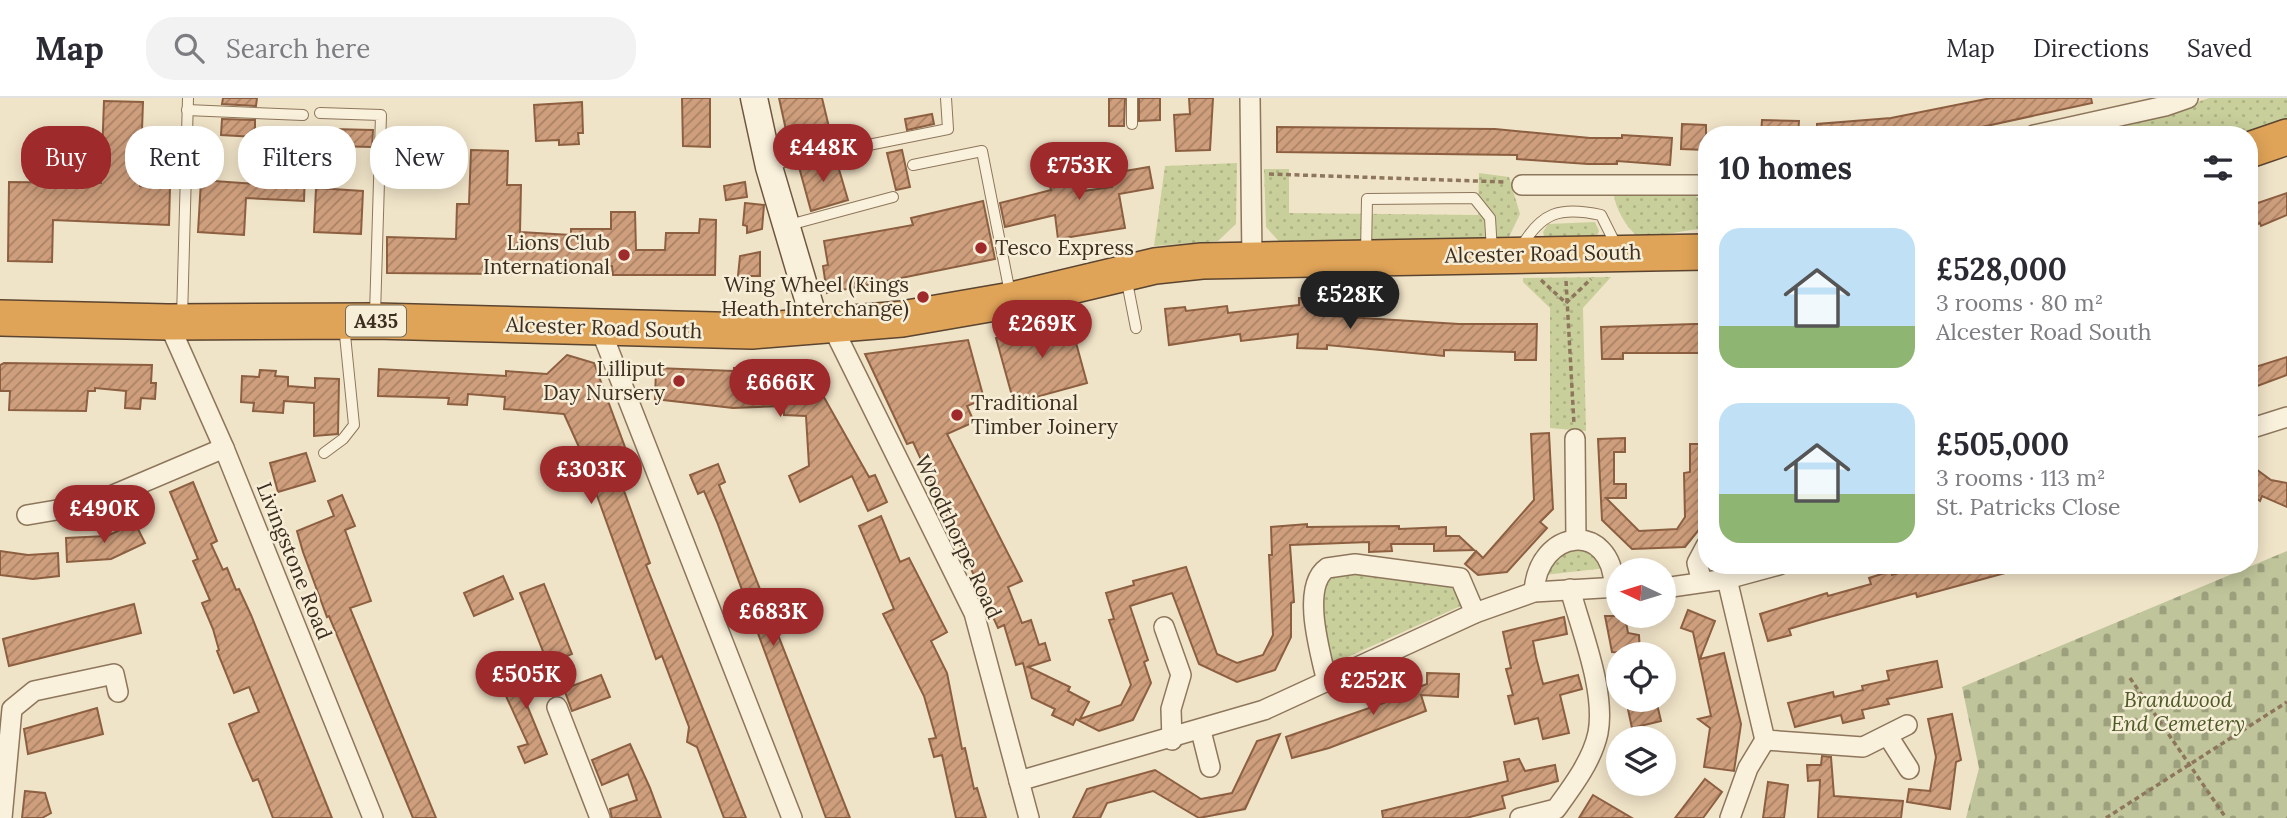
<!DOCTYPE html>
<meta charset="utf-8">
<style>
body{margin:0;font-family:Lora,serif;background:#f2f2f3;color:#2b2b33;height:100vh;display:flex;flex-direction:column;font-size:26px;white-space:nowrap}
*{box-sizing:border-box;margin:0}
p{font-size:23px;color:#7c7c81}
.icon{flex:none;width:38px;height:38px;fill:none;stroke:currentColor;stroke-width:2;stroke-linecap:round;stroke-linejoin:round}
.map{position:relative;flex:1;overflow:hidden}
.side{position:absolute;left:1698px;top:28px;width:560px;height:448px;display:flex;flex-direction:column;background:#fff;border-radius:28px;box-shadow:0 4px 18px #0003}
.side>*{flex:none}
.banner{position:absolute;left:21px;top:28px;width:665px;height:63px;display:flex;gap:14px}
.needle{width:46px;rotate:274deg}
.buttons{position:absolute;left:1606px;top:460px;display:grid;gap:14px}
.buttons a{display:grid;place-items:center;width:70px;height:70px;border-radius:50%;background:#fff;box-shadow:0 4px 18px #0003;font-size:35px}
.price{position:absolute;translate:-50% -60px;padding:0 16px;border-radius:24px;background:#9e2a2b;color:#fff;font-size:23px;line-height:46px;filter:drop-shadow(0 2px 4px #0008)}
.price::after{content:'';position:absolute;left:50%;top:42px;width:21px;height:16px;margin-left:-10px;background:inherit;clip-path:polygon(0 0,100% 0,50% 100%)}
.price.on{background:#222;color:#fff}
ul{padding:0;list-style:none}
li{display:flex;align-items:center;gap:21px;height:175px;padding:0 21px}
li span{display:grid;place-items:center;flex:none;width:196px;height:140px;border-radius:21px;color:#555}
li>.icon{margin-inline-start:auto}
span .icon{width:84px;height:84px;fill:#fffc;stroke-width:1}
li b{font-size:30px}
h2{display:flex;justify-content:space-between;align-items:center;height:84px;padding:0 21px;font-size:30px}
.chip{padding:0 24px;border-radius:28px;background:#fff;box-shadow:0 4px 18px #0003;font-size:24px;line-height:63px}
.chip.on{background:#9e2a2b;color:#fff}
header{display:flex;align-items:center;gap:42px;box-sizing:border-box;height:98px;padding:0 35px;background:#fff;border-bottom:2px solid #e1e1e2}
header strong{font-size:33px}
nav{display:flex;gap:38px;margin-inline-start:auto;font-size:24px}
.search{width:490px;height:63px;background:#f2f2f3;display:flex;align-items:center;gap:18px;box-sizing:border-box;padding:0 24px;border-radius:28px;color:#7c7c81;font-size:26px}
.map>svg:first-child{display:block}
</style>
<header>
<strong>Map</strong>
<div class="search"><svg class="icon" aria-label="search" viewBox="0 0 24 24"><circle cx="10" cy="10" r="6"/><path d="M15 15l6 6"/></svg>Search here</div>
<nav><a>Map</a><a>Directions</a><a>Saved</a></nav>
</header>
<div class="map">
<svg width="2287" height="720" viewBox="0 0 2287 720">
<defs>
<pattern id="grass-dots" width="8" height="8" patternUnits="userSpaceOnUse" patternTransform="scale(1.75)"><rect width="8" height="8" fill="#c9cf9b"/><path d="M2 2h.1M6 6h.1" fill="none" stroke="#aeb285" stroke-width="1.8" stroke-linecap="round"/></pattern>
<pattern id="cemetery-stones" width="16" height="16" patternUnits="userSpaceOnUse" patternTransform="scale(1.75)"><rect width="16" height="16" fill="#bfc49a"/><path d="M2 7V4a2 2 0 0 1 4 0v3zM10 15v-3a2 2 0 0 1 4 0v3z" fill="#9ca07d"/></pattern>
<pattern id="building-hatch" width="6" height="6" patternUnits="userSpaceOnUse" patternTransform="scale(1.75)"><rect width="6" height="6" fill="#cf9f7d"/><path d="M-1 1l2-2M0 6l6-6M5 7l2-2" fill="none" stroke="#a98266"/></pattern>
</defs>
<rect width="100%" height="100%" fill="#f0e4c8"/>
<!-- grass -->
<g fill="url(#grass-dots)">
<polygon points="2209,0 2287,0 2287,20 2241,37 2088,37 2134,26"/>
<polygon points="1237,65 1236,126 1218,143 1154,148 1165,68"/>
<polygon points="1264,71 1289,71 1289,115 1478,117 1479,75 1509,79 1520,116 1509,139 1488,145 1285,150 1266,129"/>
<path d="M1685,93L1705,103L1704,130L1641,140C1629,135 1615,110 1614,97Z"/>
<polygon points="1595,124 1599,133 1597,138 1545,142 1543,134 1548,126"/>
<polygon points="1611,179 1583,210 1586,333 1550,330 1550,210 1523,184 1523,180"/>
<polygon points="1583,447 1606,470 1544,477 1553,456"/>
<polygon points="1356,474 1446,485 1459,496 1463,507 1332,566 1323,523 1323,485 1331,478"/>
</g>
<!-- cemetery -->
<polygon fill="url(#cemetery-stones)" points="2287,453 2287,720 1966,720 1979,670 1962,589"/>
<!-- building -->
<g fill="url(#building-hatch)" stroke="#8d5f41" stroke-width="2">
<polygon points="223,0 257,0 256,8 222,6"/>
<polygon points="682,0 710,0 710,49 683,48"/>
<polygon points="779,0 822,0 833,46 791,55"/>
<polygon points="1109,0 1125,0 1124,28 1109,28"/>
<polygon points="1139,0 1160,0 1160,22 1139,23"/>
<polygon points="1189,0 1213,0 1210,52 1176,53 1174,17 1190,16"/>
<polygon points="1991,0 2091,0 2092,5 1945,37 1817,37 1817,26 1891,20"/>
<polygon points="104,3 143,4 140,88 170,89 169,127 53,122 52,164 8,163 9,84 101,85"/>
<polygon points="582,4 583,35 578,35 579,46 559,47 559,42 536,43 534,7"/>
<polygon points="932,16 934,26 907,32 905,21"/>
<polygon points="222,21 255,22 255,39 221,37"/>
<polygon points="1762,22 1799,23 1798,37 1761,37"/>
<polygon points="1682,26 1706,27 1706,52 1681,51"/>
<polygon points="1277,29 1495,31 1590,40 1622,40 1622,37 1672,40 1670,67 1617,63 1617,66 1588,66 1517,61 1517,57 1277,54"/>
<polygon points="331,31 373,32 372,49 331,48"/>
<polygon points="471,52 508,53 507,87 521,87 520,134 571,137 571,131 611,131 611,114 635,114 636,152 665,152 666,135 699,135 700,121 716,122 715,177 613,177 612,168 519,168 518,176 387,175 387,139 456,141 457,106 469,106"/>
<polygon points="902,52 910,89 896,92 887,55"/>
<polygon points="836,61 848,102 811,113 799,69"/>
<polygon points="1123,61 1125,73 1149,69 1153,90 1119,96 1125,130 1058,141 1055,117 1005,129 1000,105 1051,92 1048,78 1080,73 1083,93 1112,89 1107,64"/>
<polygon points="258,71 305,74 304,103 246,100 244,137 198,134 201,82 257,86"/>
<polygon points="745,84 747,99 726,102 724,88"/>
<polygon points="316,90 363,93 361,136 314,134"/>
<polygon points="2287,95 2287,117 2261,128 2260,125 2249,130 2249,108"/>
<polygon points="983,103 995,161 827,195 823,168 828,167 824,143 913,127 911,120"/>
<polygon points="745,105 764,107 762,131 747,135 747,128 743,127"/>
<polygon points="760,154 760,178 738,178 740,158"/>
<polygon points="1299,200 1316,201 1315,217 1459,226 1537,226 1536,262 1515,262 1515,254 1444,252 1444,258 1327,247 1327,251 1297,250 1298,236 1241,243 1240,236 1169,247 1165,211 1185,209 1186,213 1227,208 1228,215 1299,207"/>
<polygon points="1069,219 1087,285 1014,305 996,240"/>
<polygon points="1695,226 1706,226 1706,255 1623,255 1623,261 1602,261 1601,229"/>
<polygon points="968,242 984,301 967,308 974,324 947,336 1022,483 1008,489 1022,525 1031,522 1039,547 1045,545 1050,562 1028,569 1070,589 1068,593 1089,604 1080,621 1121,607 1131,587 1109,522 1114,521 1106,495 1134,487 1133,483 1186,469 1217,556 1237,565 1263,557 1273,537 1269,457 1272,457 1271,429 1307,426 1307,429 1399,428 1399,431 1446,429 1446,438 1459,438 1474,452 1434,453 1434,446 1391,446 1392,453 1369,454 1369,444 1290,447 1294,504 1291,505 1291,539 1275,572 1237,584 1199,566 1172,495 1130,508 1148,562 1144,564 1151,585 1133,622 1099,633 1076,621 1073,627 1052,617 1055,611 1032,600 1023,565 1016,567 1004,527 998,530 913,344 907,346 865,256"/>
<polygon points="567,257 594,265 633,371 618,376 650,465 646,467 746,720 724,720 697,649 687,644 689,629 681,608 662,558 656,561 595,392 598,391 564,316 504,311 505,299 468,296 467,307 448,306 449,300 378,298 379,271 506,278 506,273 547,276"/>
<polygon points="2287,259 2287,277 2249,291 2249,271"/>
<polygon points="4,265 152,267 151,285 156,285 155,301 141,300 140,311 125,310 126,293 95,290 95,293 88,293 86,313 9,312 10,293 0,293 0,267"/>
<polygon points="656,270 734,273 734,270 808,271 869,379 875,377 887,404 868,413 852,378 800,404 789,378 809,368 806,318 784,317 784,308 733,310 655,301"/>
<polygon points="260,272 276,273 275,278 288,279 288,288 315,290 315,280 339,281 338,336 314,338 314,305 284,303 283,315 253,313 254,305 241,304 242,278 259,279"/>
<polygon points="1549,335 1553,411 1540,424 1547,430 1507,474 1478,477 1465,466 1476,453 1483,460 1534,402 1531,336"/>
<polygon points="1625,340 1625,354 1614,354 1614,386 1626,386 1626,400 1606,400 1639,433 1677,431 1685,419 1684,375 1690,374 1690,346 1706,346 1706,423 1685,449 1632,451 1602,422 1598,341"/>
<polygon points="306,355 315,383 278,394 270,365"/>
<polygon points="718,366 725,384 719,387 850,720 826,720 717,424 704,393 698,396 690,377"/>
<polygon points="2249,366 2271,382 2287,385 2287,409 2262,398 2260,403 2249,395"/>
<polygon points="193,384 217,443 211,446 223,472 227,470 236,492 239,491 251,517 332,720 273,720 258,681 253,683 237,646 229,626 259,614 249,589 234,595 217,553 219,552 213,531 202,505 210,502 193,463 198,461 170,394"/>
<polygon points="342,397 355,428 345,432 371,503 350,510 436,720 413,720 329,518 327,519 303,454 297,433 334,418 328,403"/>
<polygon points="881,418 900,464 909,460 947,534 931,543 947,575 962,651 965,650 974,691 977,690 986,720 956,720 942,657 934,659 929,641 936,640 924,598 883,516 894,511 859,428"/>
<polygon points="135,425 145,445 111,461 67,464 66,440 107,438"/>
<polygon points="0,453 28,457 58,455 59,478 33,481 0,477"/>
<polygon points="1923,467 2020,467 2020,471 1917,499 1916,495 1819,522 1789,531 1791,537 1768,543 1760,516 1827,495 1828,498 1871,486 1869,480 1891,473 1892,477"/>
<polygon points="503,478 513,501 474,518 464,495"/>
<polygon points="544,486 572,556 548,566 520,495"/>
<polygon points="134,506 141,535 9,568 3,541"/>
<polygon points="1688,512 1715,523 1700,561 1724,555 1741,626 1734,673 1704,669 1710,630 1698,621 1711,618 1693,534 1681,530"/>
<polygon points="1605,518 1625,518 1628,535 1639,537 1640,556 1612,554"/>
<polygon points="1564,519 1567,536 1533,543 1536,559 1543,586 1578,577 1582,591 1560,597 1569,635 1543,641 1538,620 1515,626 1508,598 1513,597 1506,571 1511,570 1503,534"/>
<polygon points="1937,563 1942,589 1887,601 1889,606 1862,612 1864,620 1843,625 1841,617 1795,629 1788,605 1833,594 1834,599 1863,592 1862,588 1889,582 1887,573"/>
<polygon points="538,570 546,592 524,600 547,656 525,665 518,649 528,646 500,585"/>
<polygon points="1427,575 1459,576 1458,599 1421,597 1426,613 1329,650 1292,660 1286,639 1401,599 1400,596 1427,586"/>
<polygon points="601,577 610,599 572,613 564,591"/>
<polygon points="1626,602 1656,602 1661,623 1632,630"/>
<polygon points="97,610 103,636 28,656 24,631"/>
<polygon points="1952,616 1961,662 1956,664 1950,711 1907,704 1909,691 1930,693 1936,659 1928,621"/>
<polygon points="1280,636 1245,711 1199,720 1153,693 1107,705 1100,720 1073,720 1087,691 1155,672 1201,701 1232,695 1257,643"/>
<polygon points="630,646 650,690 661,720 612,720 610,711 637,702 628,676 602,687 592,662"/>
<polygon points="1822,658 1831,659 1834,698 1903,703 1901,720 1818,720 1820,682 1808,683 1807,667 1821,667"/>
<polygon points="1519,661 1525,673 1555,667 1558,683 1502,698 1505,710 1466,720 1383,720 1382,713 1508,683 1504,664"/>
<polygon points="1705,681 1722,694 1703,720 1675,720"/>
<polygon points="1768,684 1788,687 1784,720 1763,720"/>
<polygon points="25,693 45,695 51,715 42,720 22,720"/>
<polygon points="1593,697 1632,720 1579,720"/>
</g>
<g fill="none" stroke-linecap="round" stroke-linejoin="round">
<defs>
<g id="lane">
<polyline points="1132,0 1132,26"/>
<polyline points="187,12 303,17"/>
<polyline points="320,15 381,17 375,216"/>
<polyline points="769,67 948,31 946,0"/>
<polyline points="913,67 982,53 1010,195"/>
<polyline points="789,127 893,99"/>
<path d="M1520,151C1541,114 1560,108 1601,117L1617,149"/>
<polyline points="1366,155 1367,101 1474,100 1490,120 1492,153"/>
<polyline points="1126,179 1136,230"/>
<polyline points="182,220 188,0"/>
<polyline points="324,355 343,341 354,327 344,227"/>
</g>
<g id="street">
<polyline points="1250,0 1252,161"/>
<polyline points="2034,37 2165,8 2188,0"/>
<polyline points="1522,87 1706,87"/>
<polyline points="168,224 224,350 373,720"/>
<polyline points="832,228 974,515 1029,720"/>
<polyline points="600,230 792,720"/>
<polyline points="2249,331 2287,319"/>
<polyline points="1575,341 1576,441"/>
<polyline points="27,417 92,406 224,350"/>
<polyline points="1727,481 1765,642 1863,649 1907,627"/>
<polyline points="1702,484 1697,465 1706,448"/>
<polyline points="1664,490 1727,481 1779,467"/>
<path d="M1534,494C1538,430 1612,422 1614,488"/>
<polyline points="1164,529 1181,577 1171,611 1172,642"/>
<path d="M1327,584C1321,557 1300,489 1327,470L1355,466L1460,480L1475,515"/>
<polyline points="557,609 600,720"/>
<polyline points="1201,633 1210,669"/>
<polyline points="1888,638 1909,671"/>
<polyline points="1019,683 1264,612 1475,515 1534,494 1619,489"/>
<polyline points="2,720 12,611 34,593 114,576 118,594"/>
<path d="M1520,720L1556,711C1572,689 1592,663 1598,635C1606,593 1581,532 1570,491"/>
<polyline points="1730,720 1748,670 1765,642"/>
</g>
<polyline id="secondary" points="754,0 769,69 816,228"/>
<g id="highway">
<polyline points="2249,52 2287,39"/>
<polyline points="0,220 168,224 375,223 752,233 902,221 1012,202 1155,168 1202,163 1706,154"/>
</g>
</defs>
<!-- lane casing -->
<use href="#lane" stroke="#8d765c" stroke-width="12"/>
<!-- street casing -->
<use href="#street" stroke="#8d765c" stroke-width="22"/>
<!-- secondary casing -->
<use href="#secondary" stroke="#6f573f" stroke-width="29"/>
<!-- highway casing -->
<use href="#highway" stroke="#5b4430" stroke-width="38"/>
<!-- path -->
<g stroke="#8d765c" stroke-width="3.5" stroke-dasharray="5 3.5" stroke-linecap="butt">
<polyline points="1269,76 1506,84"/>
<polyline points="1541,182 1566,205 1591,181"/>
<polyline points="1566,183 1574,326"/>
<polyline points="2130,580 2226,720"/>
<polyline points="2106,720 2287,604"/>
</g>
<!-- lane -->
<use href="#lane" stroke="#faf1dc" stroke-width="10"/>
<!-- street -->
<use href="#street" stroke="#faf1dc" stroke-width="19"/>
<!-- secondary -->
<use href="#secondary" stroke="#faf1dc" stroke-width="26"/>
<!-- highway -->
<use href="#highway" stroke="#e0a458" stroke-width="35"/>
</g>
<!-- markers -->
<g fill="#9e2a2b" stroke="#f7eed8" stroke-width="2.5">
<circle cx="981" cy="150" r="7"/>
<circle cx="624" cy="157" r="7"/>
<circle cx="923" cy="199" r="7"/>
<circle cx="679" cy="283" r="7"/>
<circle cx="957" cy="317" r="7"/>
</g>
<g text-anchor="middle" stroke-width="5" stroke-linejoin="round" paint-order="stroke">
<!-- shield labels -->
<rect fill="#f7eed8" stroke="#756857" stroke-width="2" x="346" y="207.5" width="60" height="31" rx="5"/>
<g font-size="19" font-weight="bold" fill="#3d2e20">
<text x="376" y="230">A435</text>
</g>
<!-- poi labels -->
<g font-size="21" fill="#3d2e20" stroke="#f7eed8" text-anchor="end">
<text x="610" y="152">Lions Club<tspan x="610" dy="24">International</tspan></text>
<text x="995" y="157" text-anchor="start">Tesco Express</text>
<text x="909" y="194">Wing Wheel (Kings<tspan x="909" dy="24">Heath Interchange)</tspan></text>
<text x="665" y="278">Lilliput<tspan x="665" dy="24">Day Nursery</tspan></text>
<text x="971" y="312" text-anchor="start">Traditional<tspan x="971" dy="24">Timber Joinery</tspan></text>
</g>
<!-- street labels -->
<g font-size="21" fill="#3d2e20" stroke="#f7eed8">
<text transform="translate(1543 156) rotate(-1)" y="7">Alcester Road South</text>
<text transform="translate(604 230) rotate(2)" y="7">Alcester Road South</text>
<text transform="translate(958 439) rotate(65)" y="7">Woodthorpe Road</text>
<text transform="translate(294 463) rotate(68)" y="7">Livingstone Road</text>
</g>
<!-- park labels -->
<g font-size="21" font-style="italic" fill="#4d5a26" stroke="#f7eed8">
<text x="2178" y="609">Brandwood<tspan x="2178" dy="24">End Cemetery</tspan></text>
</g>
</g>
</svg>
<div class="buttons">
<a><svg class="needle" viewBox="-14 -14 28 28"><path d="M0-13l5 13h-10z" fill="#e53935"/><path d="M0 13l5-13h-10z" fill="#7c7c81"/></svg></a>
<a><svg class="icon" aria-label="locate" viewBox="0 0 24 24"><circle cx="12" cy="12" r="6"/><path d="M12 2v4M12 18v4M2 12h4M18 12h4"/></svg></a>
<a><svg class="icon" aria-label="layers" viewBox="0 0 24 24"><path d="M12 4l9 5-9 5-9-5zM3 14l9 5 9-5"/></svg></a>
</div>
<b class="price" style="left:823px;top:86px">£448K</b>
<b class="price" style="left:1079px;top:104px">£753K</b>
<b class="price on" style="left:1350px;top:233px">£528K</b>
<b class="price" style="left:1042px;top:262px">£269K</b>
<b class="price" style="left:780px;top:321px">£666K</b>
<b class="price" style="left:591px;top:408px">£303K</b>
<b class="price" style="left:104px;top:447px">£490K</b>
<b class="price" style="left:773px;top:550px">£683K</b>
<b class="price" style="left:526px;top:613px">£505K</b>
<b class="price" style="left:1373px;top:619px">£252K</b>
<div class="banner">
<a class="chip on">Buy</a>
<a class="chip">Rent</a>
<a class="chip">Filters</a>
<a class="chip">New</a>
</div>
<section class="side">
<h2>10 homes<svg class="icon" aria-label="filters" viewBox="0 0 24 24"><path d="M4 7h16M4 17h16"/><circle cx="9" cy="7" r="2"/><circle cx="15" cy="17" r="2"/></svg></h2>
<ul>
<li><span style="background:linear-gradient(#bfe0f5 70%,#8fb573 0)"><svg class="icon" aria-label="home" viewBox="0 0 24 24"><path d="M3 11l9-7 9 7M6 9v11h12V9"/></svg></span><div><b>£528,000</b><p>3 rooms · 80 m²</p><p>Alcester Road South</p></div></li>
<li><span style="background:linear-gradient(#bfe0f5 65%,#8fb573 0)"><svg class="icon" aria-label="home" viewBox="0 0 24 24"><path d="M3 11l9-7 9 7M6 9v11h12V9"/></svg></span><div><b>£505,000</b><p>3 rooms · 113 m²</p><p>St. Patricks Close</p></div></li>
</ul>
</section>
</div>
